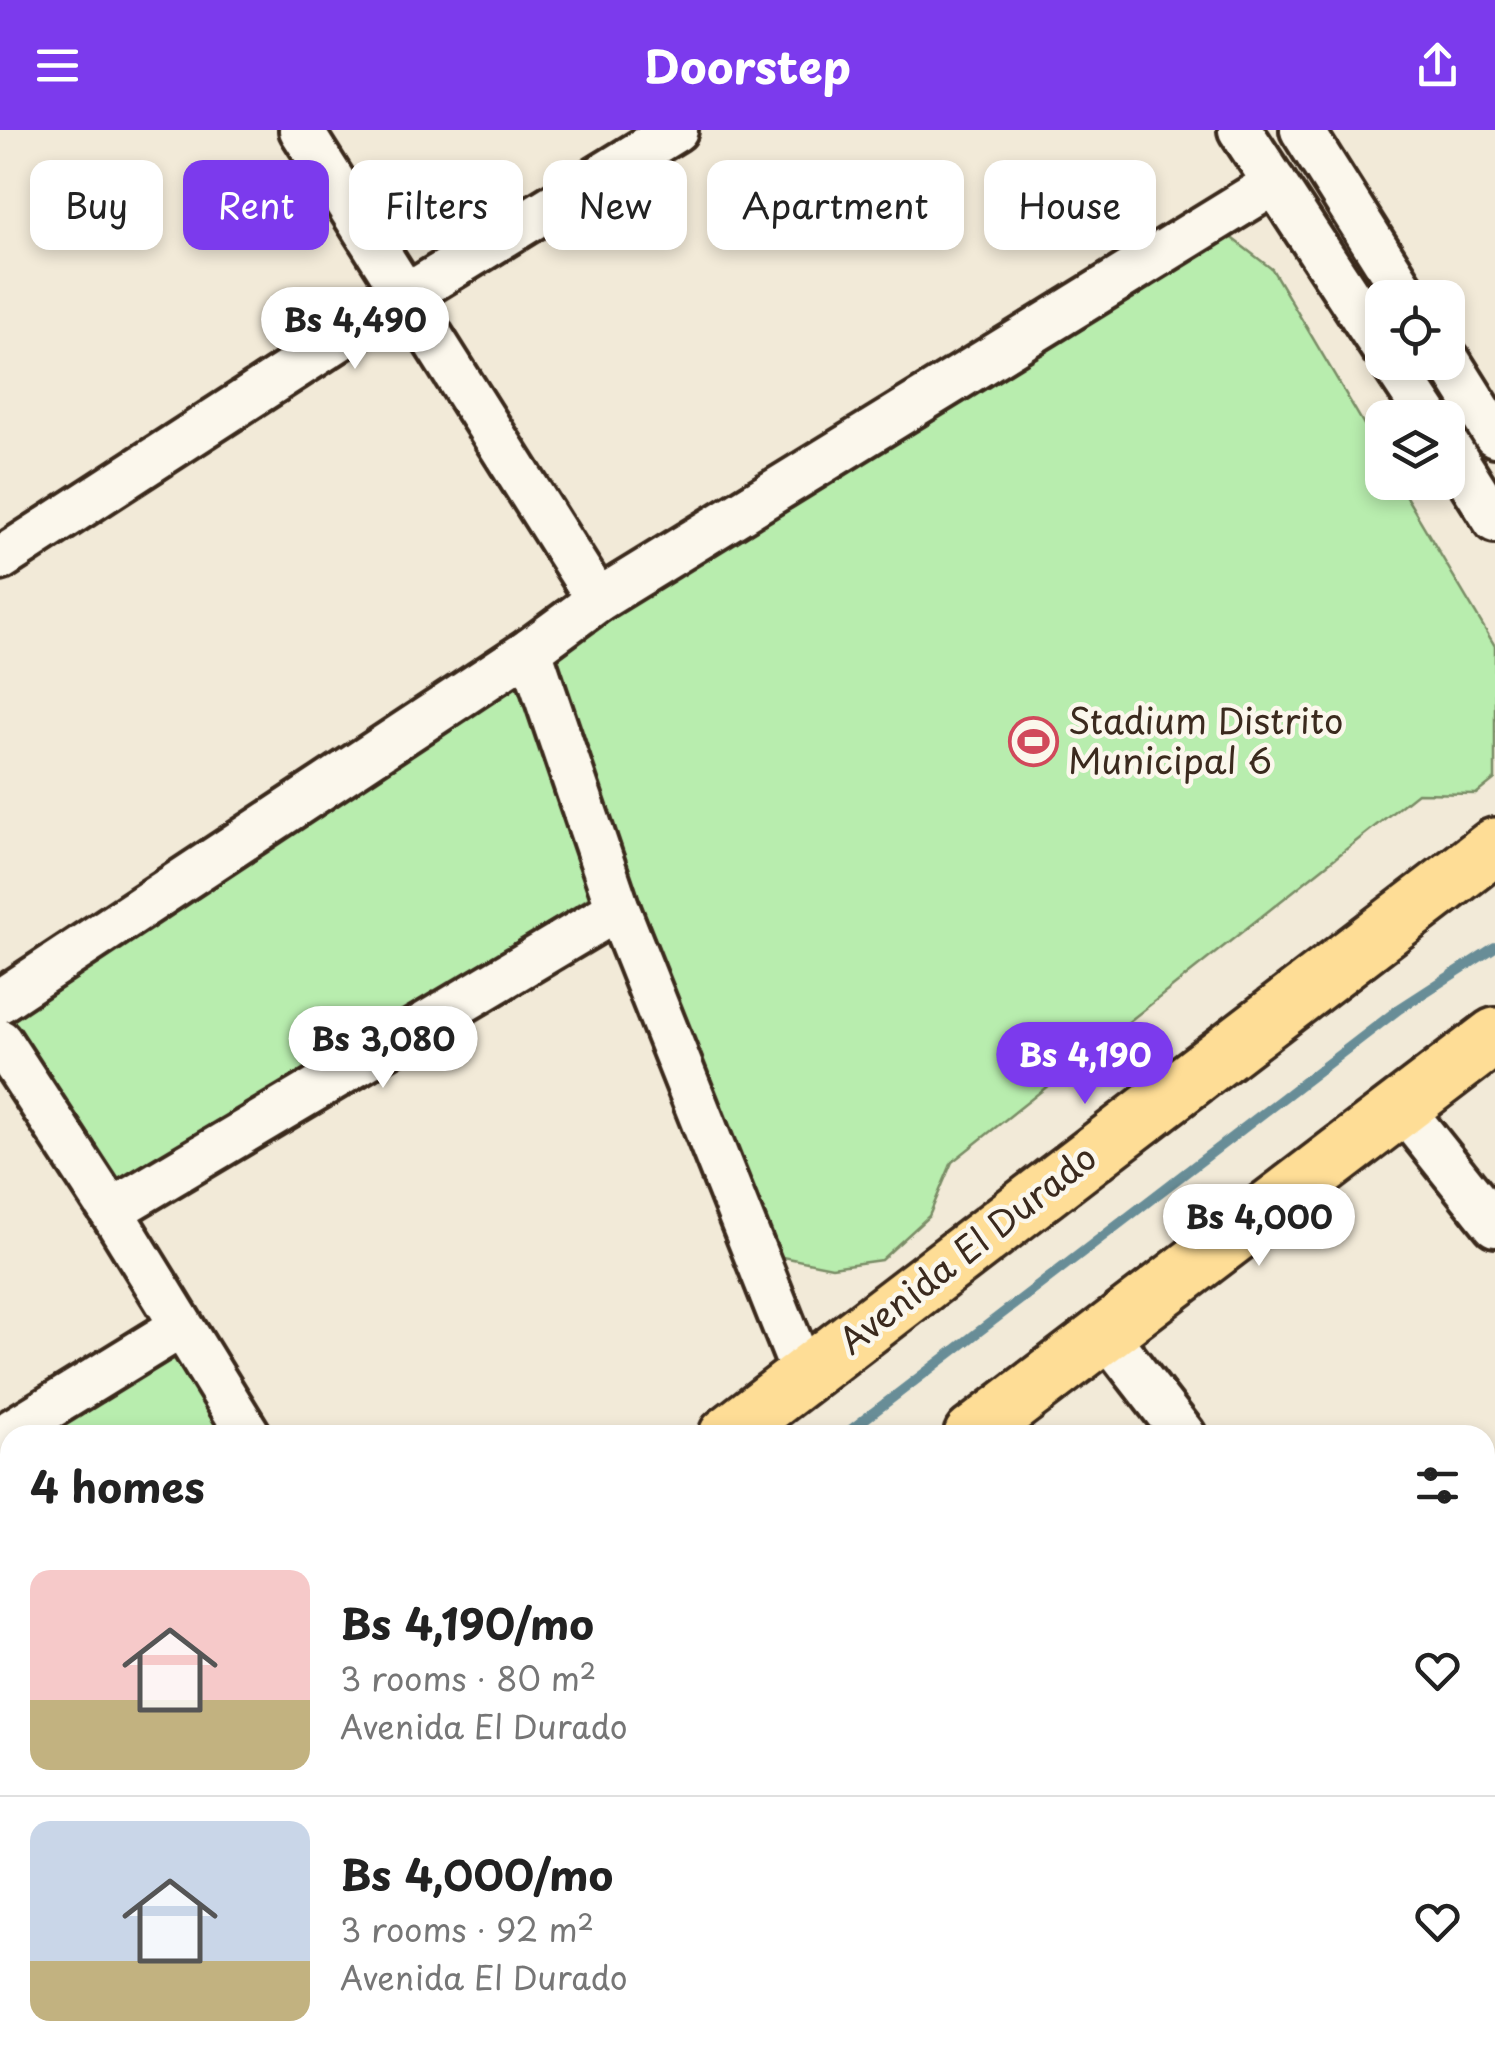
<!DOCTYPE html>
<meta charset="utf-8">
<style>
body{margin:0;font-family:"Playpen Sans",sans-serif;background:#f2f2f2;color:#222;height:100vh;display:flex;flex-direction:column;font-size:38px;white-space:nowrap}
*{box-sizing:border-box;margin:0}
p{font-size:32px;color:#767676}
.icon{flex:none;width:55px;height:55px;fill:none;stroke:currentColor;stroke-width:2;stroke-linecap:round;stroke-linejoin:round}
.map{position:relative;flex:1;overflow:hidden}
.drawer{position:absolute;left:0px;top:1295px;width:1495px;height:642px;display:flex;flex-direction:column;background:#fff;border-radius:30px 30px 0 0;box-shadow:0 5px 15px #0003}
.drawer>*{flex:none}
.hud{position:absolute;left:30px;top:30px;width:1435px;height:90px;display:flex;gap:20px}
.fabs{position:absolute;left:1365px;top:150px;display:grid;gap:20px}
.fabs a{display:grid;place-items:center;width:100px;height:100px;border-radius:20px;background:#fff;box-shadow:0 5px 15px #0003;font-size:50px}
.price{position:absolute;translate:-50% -85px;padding:0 22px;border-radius:35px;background:#fff;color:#222;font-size:32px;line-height:65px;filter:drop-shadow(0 2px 5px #0008)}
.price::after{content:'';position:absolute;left:50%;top:60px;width:30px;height:22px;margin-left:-15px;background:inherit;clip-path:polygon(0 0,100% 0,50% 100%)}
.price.current{background:#7c3aed;color:#fff}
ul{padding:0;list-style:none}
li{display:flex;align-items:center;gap:30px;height:250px;padding:0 30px}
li+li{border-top:2px solid #e0e0e0}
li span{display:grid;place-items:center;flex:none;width:280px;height:200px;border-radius:20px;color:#555}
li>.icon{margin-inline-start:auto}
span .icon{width:120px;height:120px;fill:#fffc;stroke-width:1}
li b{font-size:42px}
h2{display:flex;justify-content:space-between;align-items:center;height:120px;padding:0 30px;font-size:42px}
.pill{padding:0 35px;border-radius:20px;background:#fff;box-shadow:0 5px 15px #0003;font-size:35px;line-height:90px}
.pill.current{background:#7c3aed;color:#fff}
header{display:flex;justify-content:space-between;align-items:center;height:130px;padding:0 30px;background:#7c3aed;color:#fff;font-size:45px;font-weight:700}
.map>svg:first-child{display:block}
</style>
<header><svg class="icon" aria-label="menu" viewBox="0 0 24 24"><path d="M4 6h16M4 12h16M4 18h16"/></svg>Doorstep<svg class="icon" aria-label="share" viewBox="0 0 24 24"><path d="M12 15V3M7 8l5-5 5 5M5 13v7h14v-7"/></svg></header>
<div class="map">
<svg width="1495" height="1936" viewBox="0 0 1495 1936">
<rect width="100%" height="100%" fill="#f2ead8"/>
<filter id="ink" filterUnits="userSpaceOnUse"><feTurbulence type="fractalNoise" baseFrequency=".01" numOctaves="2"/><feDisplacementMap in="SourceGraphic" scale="20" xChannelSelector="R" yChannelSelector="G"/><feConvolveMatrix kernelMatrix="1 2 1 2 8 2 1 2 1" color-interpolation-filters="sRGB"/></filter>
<g filter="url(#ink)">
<!-- green -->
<g fill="#b8edae" stroke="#7a8c66" stroke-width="2.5">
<polygon points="1229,106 1272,139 1382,325 1382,352 1398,353 1495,516 1495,649 1476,664 1417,663 952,1032 929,1086 881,1130 832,1137 782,1127 738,1037 556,575 558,516"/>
<polygon points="510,556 526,557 603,751 590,767 123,1058 115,1057 8,894 8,883"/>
<polygon points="166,1221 182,1225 235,1305 19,1305"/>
<polygon points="10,1310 10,1465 0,1446 0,1316"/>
</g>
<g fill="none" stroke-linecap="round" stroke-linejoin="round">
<!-- stream -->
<g stroke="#688d97" stroke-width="10">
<polyline points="844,1305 1399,879 1495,817"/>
<polyline points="21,1936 33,1928"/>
</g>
<defs>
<g id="minor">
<polyline points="301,0 598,470"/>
<polyline points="1240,0 1382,217"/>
<polyline points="1302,0 1408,168"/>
<polyline points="1448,230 1495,305"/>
<polyline points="1392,232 1429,288"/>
<polyline points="1448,316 1495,391"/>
<polyline points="0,429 406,166 676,0"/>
<polyline points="530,520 618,779 804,1246"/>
<polyline points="0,871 530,520 598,470 1275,53"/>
<polyline points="0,911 111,1081 249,1305"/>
<polyline points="1401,977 1495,1095"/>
<polyline points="111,1081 618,779"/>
<polyline points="1105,1203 1184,1305"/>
<polyline points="0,1308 180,1197"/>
<polyline points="0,1590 10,1605"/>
<polyline points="1485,1698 1495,1711"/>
<polyline points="206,1928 213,1936"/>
<polyline points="697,1928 704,1936"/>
<polyline points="1180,1928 1187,1936"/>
</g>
<g id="major">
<polyline points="727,1305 1495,716"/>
<polyline points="972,1305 1495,906"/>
<polyline points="0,1840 10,1832"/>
<polyline points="142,1936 153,1928"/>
</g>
</defs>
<!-- minor casing -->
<use href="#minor" stroke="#3b2a1e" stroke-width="50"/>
<!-- major casing -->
<use href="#major" stroke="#3b2a1e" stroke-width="62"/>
<!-- minor -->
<use href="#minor" stroke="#fbf7ec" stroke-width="42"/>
<!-- major -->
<use href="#major" stroke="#fedd96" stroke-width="55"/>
</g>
</g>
<!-- icons -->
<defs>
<symbol id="stadium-ring" viewBox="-11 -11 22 22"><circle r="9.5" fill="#fbf7ec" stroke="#d1495b" stroke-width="1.5"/><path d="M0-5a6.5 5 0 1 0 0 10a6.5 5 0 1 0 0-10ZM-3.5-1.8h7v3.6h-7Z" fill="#d1495b"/></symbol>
</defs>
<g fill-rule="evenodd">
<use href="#stadium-ring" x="1006" y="584" width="55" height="55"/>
</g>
<g text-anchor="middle" stroke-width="9" stroke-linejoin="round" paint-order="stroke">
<!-- poi labels -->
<g font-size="35" fill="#3b2a1e" stroke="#fbf7ec" text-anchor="start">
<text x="1068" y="604">Stadium Distrito<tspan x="1068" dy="40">Municipal 6</tspan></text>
</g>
<!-- street labels -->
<g font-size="35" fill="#3b2a1e" stroke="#fbf7ec">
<text transform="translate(968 1120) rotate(-38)" y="12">Avenida El Durado</text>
</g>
</g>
</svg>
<div class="fabs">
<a><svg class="icon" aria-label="locate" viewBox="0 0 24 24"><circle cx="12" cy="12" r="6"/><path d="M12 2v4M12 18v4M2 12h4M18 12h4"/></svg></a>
<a><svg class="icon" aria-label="layers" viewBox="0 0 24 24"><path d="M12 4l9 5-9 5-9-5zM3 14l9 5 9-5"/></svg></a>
</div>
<b class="price" style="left:355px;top:242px">Bs 4,490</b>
<b class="price" style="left:383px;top:961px">Bs 3,080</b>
<b class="price current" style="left:1085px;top:977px">Bs 4,190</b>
<b class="price" style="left:1259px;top:1139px">Bs 4,000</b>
<div class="hud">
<a class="pill">Buy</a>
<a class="pill current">Rent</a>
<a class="pill">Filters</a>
<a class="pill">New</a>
<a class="pill">Apartment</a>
<a class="pill">House</a>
</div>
<section class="drawer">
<h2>4 homes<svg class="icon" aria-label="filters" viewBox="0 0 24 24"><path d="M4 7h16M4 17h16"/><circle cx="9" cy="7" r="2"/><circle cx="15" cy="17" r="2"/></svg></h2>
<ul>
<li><span style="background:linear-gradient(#f6c9c9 65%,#c2b280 0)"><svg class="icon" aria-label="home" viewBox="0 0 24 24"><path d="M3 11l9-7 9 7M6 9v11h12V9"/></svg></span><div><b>Bs 4,190/mo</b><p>3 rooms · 80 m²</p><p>Avenida El Durado</p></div><svg class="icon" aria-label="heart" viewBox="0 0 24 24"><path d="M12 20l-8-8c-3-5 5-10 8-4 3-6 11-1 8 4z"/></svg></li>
<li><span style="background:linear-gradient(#c9d6e8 70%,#c2b280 0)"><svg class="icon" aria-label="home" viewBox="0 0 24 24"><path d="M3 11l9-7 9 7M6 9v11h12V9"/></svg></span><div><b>Bs 4,000/mo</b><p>3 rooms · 92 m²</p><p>Avenida El Durado</p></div><svg class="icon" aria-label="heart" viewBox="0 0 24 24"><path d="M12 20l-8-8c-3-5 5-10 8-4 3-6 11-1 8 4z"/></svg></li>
</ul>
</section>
</div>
